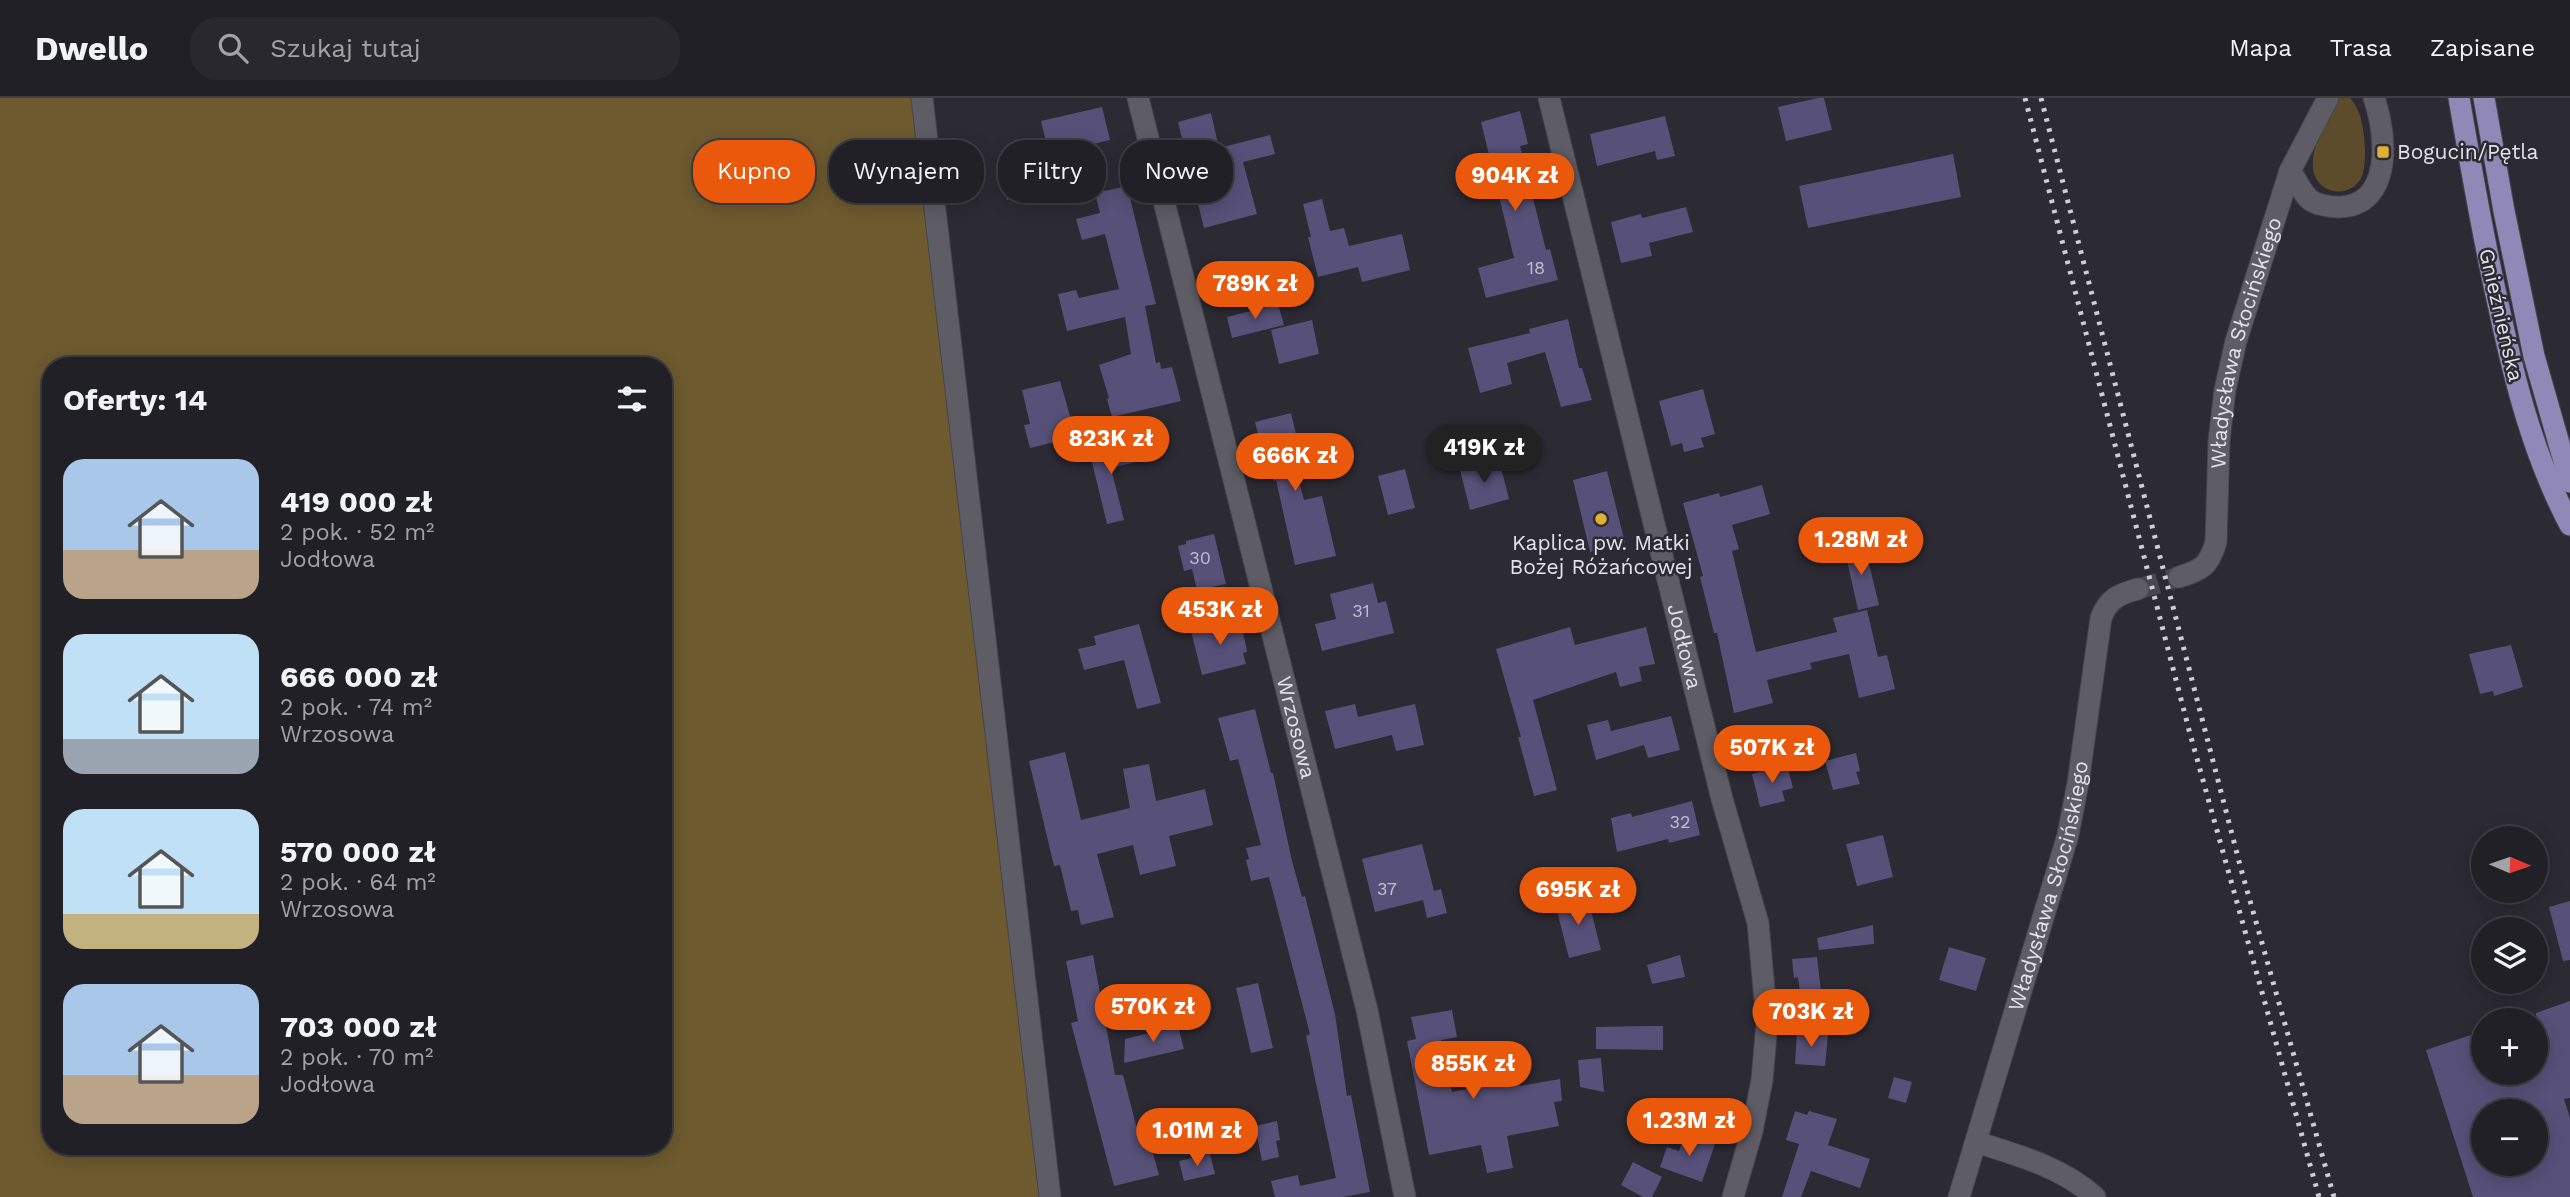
<!DOCTYPE html>
<html lang="pl">
<meta charset="utf-8">
<style>
body{margin:0;font-family:"Work Sans",sans-serif;background:#29282e;color:#f1f3f6;height:100vh;display:flex;flex-direction:column;font-size:26px;white-space:nowrap}
*{box-sizing:border-box;margin:0}
p{font-size:23px;color:#a2a3a7}
.icon{flex:none;width:38px;height:38px;fill:none;stroke:currentColor;stroke-width:2;stroke-linecap:round;stroke-linejoin:round}
.map{position:relative;flex:1;overflow:hidden}
.drawer{position:absolute;left:42px;top:259px;width:630px;height:798px;display:flex;flex-direction:column;background:#212026;border-radius:28px;box-shadow:0 4px 18px #0003,0 0 0 2px #3e3e43}
.drawer>*{flex:none}
.guide{position:absolute;left:693px;top:42px;width:665px;height:63px;display:flex;gap:14px}
.needle{width:46px;rotate:92deg}
.buttons{position:absolute;left:2471px;top:728px;display:grid;gap:14px}
.buttons a{display:grid;place-items:center;width:77px;height:77px;border-radius:50%;background:#212026;box-shadow:0 4px 18px #0003,0 0 0 2px #3e3e43;font-size:35px}
.price{position:absolute;translate:-50% -60px;padding:0 16px;border-radius:24px;background:#ea580c;color:#fff;font-size:23px;line-height:46px;filter:drop-shadow(0 2px 4px #0008)}
.price::after{content:'';position:absolute;left:50%;top:42px;width:21px;height:16px;margin-left:-10px;background:inherit;clip-path:polygon(0 0,100% 0,50% 100%)}
.price.selected{background:#222;color:#fff}
ul{padding:0;list-style:none}
li{display:flex;align-items:center;gap:21px;height:175px;padding:0 21px}
li span{display:grid;place-items:center;flex:none;width:196px;height:140px;border-radius:21px;color:#555}
li>.icon{margin-inline-start:auto}
span .icon{width:84px;height:84px;fill:#fffc;stroke-width:1}
li b{font-size:30px}
h2{display:flex;justify-content:space-between;align-items:center;height:84px;padding:0 21px;font-size:30px}
.tag{padding:0 24px;border-radius:28px;background:#212026;box-shadow:0 4px 18px #0003,0 0 0 2px #3e3e43;font-size:24px;line-height:63px}
.tag.selected{background:#ea580c;color:#fff}
header{display:flex;align-items:center;gap:42px;box-sizing:border-box;height:98px;padding:0 35px;background:#212026;border-bottom:2px solid #3e3e43}
header strong{font-size:33px}
nav{display:flex;gap:38px;margin-inline-start:auto;font-size:24px}
.search{width:490px;height:63px;background:#29282e;display:flex;align-items:center;gap:18px;box-sizing:border-box;padding:0 24px;border-radius:28px;color:#a2a3a7;font-size:26px}
.map>svg:first-child{display:block}
</style>
<header>
<strong>Dwello</strong>
<div class="search"><svg class="icon" aria-label="search" viewBox="0 0 24 24"><circle cx="10" cy="10" r="6"/><path d="M15 15l6 6"/></svg>Szukaj tutaj</div>
<nav><a>Mapa</a><a>Trasa</a><a>Zapisane</a></nav>
</header>
<div class="map">
<svg width="2570" height="1099" viewBox="0 0 2570 1099">
<rect width="100%" height="100%" fill="#2c2a33"/>
<!-- green -->
<path fill="#5c4c2b" d="M2340,0H2350C2362,12 2364,34 2365,51C2365,60 2365,69 2362,78C2353,100 2320,98 2314,75C2310,60 2317,41 2324,28C2328,18 2333,7 2340,0Z"/>
<!-- forest -->
<path fill="#6d5a2f" fill-rule="evenodd" d="M0,0H932L1051,1099H0ZM51,268H663V1048H51Z"/>
<!-- building -->
<g fill="#575078" fill-rule="evenodd">
<polygon points="1818,0 1824,0 1832,32 1786,43 1778,9"/>
<polygon points="1102,9 1110,42 1049,56 1041,23"/>
<polygon points="1520,13 1528,46 1520,48 1546,152 1550,151 1558,182 1486,200 1478,170 1514,160 1481,24"/>
<polygon points="1211,15 1219,50 1270,37 1275,56 1243,64 1257,116 1204,130 1178,24"/>
<polygon points="1665,18 1675,58 1657,62 1655,53 1597,68 1590,36"/>
<polygon points="1953,56 1961,99 1808,130 1799,88"/>
<polygon points="1073,67 1077,83 1007,102 1002,83"/>
<polygon points="1127,88 1156,206 1145,208 1156,265 1160,264 1161,271 1172,269 1181,303 1112,319 1107,301 1109,300 1099,267 1131,256 1125,219 1067,233 1058,196 1076,192 1079,200 1119,191 1105,136 1082,142 1076,121 1100,115 1095,95"/>
<polygon points="1322,101 1330,133 1344,130 1349,148 1402,136 1410,172 1362,184 1358,169 1318,179 1308,139 1311,139 1303,106"/>
<polygon points="1686,109 1693,134 1649,145 1652,158 1621,165 1611,124 1641,116 1642,120"/>
<polygon points="1278,206 1284,227 1232,240 1227,219"/>
<polygon points="1568,221 1579,270 1582,270 1592,302 1561,309 1545,254 1507,265 1512,286 1480,295 1468,250 1530,235 1529,231"/>
<polygon points="1312,222 1319,256 1279,266 1271,232"/>
<polygon points="1060,283 1076,339 1030,350 1024,327 1030,326 1022,292"/>
<polygon points="1703,291 1715,336 1701,340 1704,349 1684,354 1682,345 1671,348 1659,303"/>
<polygon points="1291,315 1297,340 1293,341 1299,364 1294,365 1304,402 1322,398 1336,458 1295,467 1276,382 1274,383 1271,371 1267,372 1255,324"/>
<polygon points="1130,342 1136,364 1111,370 1124,422 1107,426 1089,352"/>
<polygon points="1499,362 1509,401 1470,412 1460,372"/>
<polygon points="1405,371 1415,410 1388,417 1378,378"/>
<polygon points="1607,373 1625,445 1590,454 1573,382"/>
<polygon points="1762,387 1770,416 1732,427 1739,451 1732,453 1756,554 1837,534 1833,520 1867,512 1878,559 1887,557 1895,591 1859,600 1849,556 1810,565 1812,571 1767,582 1773,605 1734,615 1717,535 1714,535 1700,479 1703,478 1683,405 1719,395 1720,399"/>
<polygon points="1214,436 1226,486 1197,492 1192,471 1184,473 1178,448 1186,446 1186,443"/>
<polygon points="1864,445 1879,507 1858,512 1844,449"/>
<polygon points="1373,485 1378,505 1386,503 1394,535 1322,553 1315,526 1336,521 1330,496"/>
<polygon points="1235,521 1238,533 1242,532 1245,543 1247,554 1243,555 1246,566 1202,577 1191,533"/>
<polygon points="1139,526 1161,605 1137,611 1124,562 1084,572 1078,551 1096,547 1094,538"/>
<polygon points="1570,529 1575,547 1646,529 1655,566 1639,569 1642,583 1620,589 1616,574 1533,602 1557,692 1534,698 1518,639 1521,639 1496,551"/>
<polygon points="2511,547 2523,589 2494,598 2493,593 2480,596 2469,556"/>
<polygon points="1355,606 1358,619 1415,606 1424,647 1396,653 1392,637 1335,651 1325,613"/>
<polygon points="1255,611 1271,675 1273,675 1292,763 1302,799 1305,798 1335,916 1347,998 1351,997 1370,1094 1343,1099 1275,1099 1271,1083 1298,1077 1300,1088 1336,1080 1306,938 1310,936 1269,779 1251,783 1246,762 1249,761 1246,750 1261,747 1238,661 1230,663 1218,620"/>
<polygon points="1671,618 1680,652 1648,660 1644,647 1596,662 1587,627 1608,622 1611,633"/>
<polygon points="1065,654 1081,722 1130,710 1123,671 1149,666 1156,703 1205,691 1213,727 1169,738 1176,768 1140,777 1133,747 1097,756 1114,819 1081,827 1078,812 1071,813 1060,767 1054,768 1029,663"/>
<polygon points="1856,655 1860,673 1856,674 1860,686 1833,692 1825,663"/>
<polygon points="1787,667 1793,690 1782,693 1785,703 1760,709 1752,676"/>
<polygon points="1692,703 1700,737 1669,745 1668,741 1617,754 1611,720 1631,715 1632,719"/>
<polygon points="1883,737 1893,779 1857,788 1846,746"/>
<polygon points="1422,746 1434,793 1441,791 1447,815 1427,820 1423,802 1375,814 1362,761"/>
<polygon points="1587,797 1601,852 1569,860 1555,805"/>
<polygon points="2570,803 2570,862 2563,863 2549,809"/>
<polygon points="1873,827 1874,846 1819,852 1817,840"/>
<polygon points="1949,849 1986,860 1976,893 1939,882"/>
<polygon points="1093,857 1115,977 1123,977 1141,1046 1150,1044 1159,1077 1114,1088 1071,925 1078,923 1066,863"/>
<polygon points="1680,857 1685,879 1652,886 1647,867"/>
<polygon points="1817,859 1821,893 1800,895 1798,879 1794,880 1792,861"/>
<polygon points="1258,885 1273,950 1251,955 1236,890"/>
<path d="M2570,903V1000L2564,1001L2570,1020V1099H2473L2426,952L2483,933V975H2536V915ZM2483,1013H2536V1066H2483Z"/>
<polygon points="1452,912 1457,939 1441,942 1452,994 1518,981 1520,988 1560,981 1562,1003 1554,1004 1559,1028 1507,1038 1513,1070 1487,1075 1481,1047 1429,1057 1407,943 1416,941 1411,919"/>
<polygon points="1178,928 1184,951 1124,965 1125,941"/>
<polygon points="1645,928 1663,928 1663,952 1596,951 1596,929"/>
<polygon points="1797,934 1828,936 1825,968 1795,966"/>
<polygon points="1601,960 1604,994 1580,989 1578,962"/>
<polygon points="1894,979 1912,984 1906,1005 1888,1000"/>
<polygon points="1795,1013 1807,1017 1809,1013 1837,1021 1828,1047 1870,1061 1860,1090 1811,1073 1801,1099 1782,1099 1799,1046 1786,1042"/>
<polygon points="1277,1023 1280,1042 1276,1043 1279,1059 1262,1063 1255,1028"/>
<polygon points="1685,1036 1715,1046 1702,1084 1660,1069 1667,1049 1679,1053"/>
<polygon points="1210,1056 1215,1076 1184,1083 1179,1063"/>
<polygon points="1633,1064 1662,1079 1652,1099 1643,1099 1621,1087"/>
</g>
<g fill="none" stroke-linecap="round" stroke-linejoin="round">
<!-- minor-tunnel -->
<polyline stroke="#48464e" stroke-width="21" stroke-dasharray="21 10" stroke-linecap="butt" points="2138,491 2179,479"/>
<defs>
<g id="minor">
<polyline points="922,0 1050,1099"/>
<path id="s1" d="M1138,0L1367,912L1405,1099"/>
<path id="s2" d="M1549,0L1722,701L1758,825L1767,925L1762,982L1752,1033L1733,1099"/>
<path d="M2290,73C2296,81 2301,93 2308,100C2315,107 2330,109 2339,109C2393,108 2387,37 2374,0"/>
<path id="s3" d="M2179,479C2202,472 2209,468 2216,444L2219,343L2225,292L2236,243L2290,73L2328,0"/>
<path d="M1976,1044C2017,1057 2062,1069 2095,1099"/>
<path id="s4" d="M1959,1099L2068,737L2078,685L2101,520C2108,501 2119,496 2138,491"/>
</g>
<g id="major">
<path d="M2459,0C2471,70 2483,140 2499,210C2515,285 2534,359 2570,427"/>
<polyline points="2484,0 2504,113 2534,258 2570,384"/>
</g>
</defs>
<!-- minor casing -->
<use href="#minor" stroke="#46454c" stroke-width="23"/>
<!-- major casing -->
<use href="#major" stroke="#46454c" stroke-width="23"/>
<!-- minor -->
<use href="#minor" stroke="#5e5d66" stroke-width="21"/>
<!-- major -->
<use href="#major" stroke="#9088b6" stroke-width="21"/>
<!-- rail -->
<g stroke="#cfced4" stroke-width="5" stroke-dasharray="3.5 7" stroke-linecap="butt">
<polyline points="2025,0 2189,632 2319,1099"/>
<polyline points="2041,0 2241,771 2334,1099"/>
</g>
</g>
<!-- markers -->
<g fill="#e0b034" stroke="#2c2a33" stroke-width="2.5">
<rect x="2376" y="47" width="14" height="14" rx="3.5"/>
<circle cx="1601" cy="421" r="7"/>
</g>
<g text-anchor="middle" stroke-width="5" stroke-linejoin="round" paint-order="stroke">
<!-- number labels -->
<g font-size="18" fill="#c1becd">
<text x="1536" y="176">18</text>
<text x="1200" y="466">30</text>
<text x="1361" y="519">31</text>
<text x="1680" y="730">32</text>
<text x="1387" y="797">37</text>
</g>
<!-- poi labels -->
<g font-size="21" fill="#e4e3e9" stroke="#2c2a33" text-anchor="start">
<text x="2397" y="61">Bogucin/Pętla</text>
<text x="1601" y="452" text-anchor="middle">Kaplica pw. Matki<tspan x="1601" dy="24">Bożej Różańcowej</tspan></text>
</g>
<!-- street labels -->
<g font-size="21" fill="#e4e3e9" stroke="#2c2a33">
<text transform="translate(2501 217) rotate(77)" y="7">Gnieźnieńska</text>
<text dy="7" stroke="none"><textPath href="#s3" startOffset="257">Władysława Słocińskiego</textPath></text>
<text dy="7" stroke="none"><textPath href="#s2" startOffset="565">Jodłowa</textPath></text>
<text dy="7" stroke="none"><textPath href="#s1" startOffset="649">Wrzosowa</textPath></text>
<text dy="7" stroke="none"><textPath href="#s4" startOffset="324">Władysława Słocińskiego</textPath></text>
</g>
</g>
</svg>
<div class="buttons">
<a><svg class="needle" viewBox="-14 -14 28 28"><path d="M0-13l5 13h-10z" fill="#e53935"/><path d="M0 13l5-13h-10z" fill="#a2a3a7"/></svg></a>
<a><svg class="icon" aria-label="layers" viewBox="0 0 24 24"><path d="M12 4l9 5-9 5-9-5zM3 14l9 5 9-5"/></svg></a>
<a>+</a>
<a>−</a>
</div>
<b class="price" style="left:1515px;top:115px">904K zł</b>
<b class="price" style="left:1255px;top:223px">789K zł</b>
<b class="price" style="left:1111px;top:378px">823K zł</b>
<b class="price selected" style="left:1484px;top:387px">419K zł</b>
<b class="price" style="left:1295px;top:395px">666K zł</b>
<b class="price" style="left:1861px;top:479px">1.28M zł</b>
<b class="price" style="left:1220px;top:549px">453K zł</b>
<b class="price" style="left:1772px;top:687px">507K zł</b>
<b class="price" style="left:1578px;top:829px">695K zł</b>
<b class="price" style="left:1153px;top:946px">570K zł</b>
<b class="price" style="left:1811px;top:951px">703K zł</b>
<b class="price" style="left:1473px;top:1003px">855K zł</b>
<b class="price" style="left:1689px;top:1060px">1.23M zł</b>
<b class="price" style="left:1197px;top:1070px">1.01M zł</b>
<div class="guide">
<a class="tag selected">Kupno</a>
<a class="tag">Wynajem</a>
<a class="tag">Filtry</a>
<a class="tag">Nowe</a>
</div>
<section class="drawer">
<h2>Oferty: 14<svg class="icon" aria-label="filters" viewBox="0 0 24 24"><path d="M4 7h16M4 17h16"/><circle cx="9" cy="7" r="2"/><circle cx="15" cy="17" r="2"/></svg></h2>
<ul>
<li><span style="background:linear-gradient(#a9c7e8 65%,#b9a48a 0)"><svg class="icon" aria-label="home" viewBox="0 0 24 24"><path d="M3 11l9-7 9 7M6 9v11h12V9"/></svg></span><div><b>419 000 zł</b><p>2 pok. · 52 m²</p><p>Jodłowa</p></div></li>
<li><span style="background:linear-gradient(#bfe0f5 75%,#9aa5b1 0)"><svg class="icon" aria-label="home" viewBox="0 0 24 24"><path d="M3 11l9-7 9 7M6 9v11h12V9"/></svg></span><div><b>666 000 zł</b><p>2 pok. · 74 m²</p><p>Wrzosowa</p></div></li>
<li><span style="background:linear-gradient(#bfe0f5 75%,#c2b280 0)"><svg class="icon" aria-label="home" viewBox="0 0 24 24"><path d="M3 11l9-7 9 7M6 9v11h12V9"/></svg></span><div><b>570 000 zł</b><p>2 pok. · 64 m²</p><p>Wrzosowa</p></div></li>
<li><span style="background:linear-gradient(#a9c7e8 65%,#b9a48a 0)"><svg class="icon" aria-label="home" viewBox="0 0 24 24"><path d="M3 11l9-7 9 7M6 9v11h12V9"/></svg></span><div><b>703 000 zł</b><p>2 pok. · 70 m²</p><p>Jodłowa</p></div></li>
</ul>
</section>
</div>
